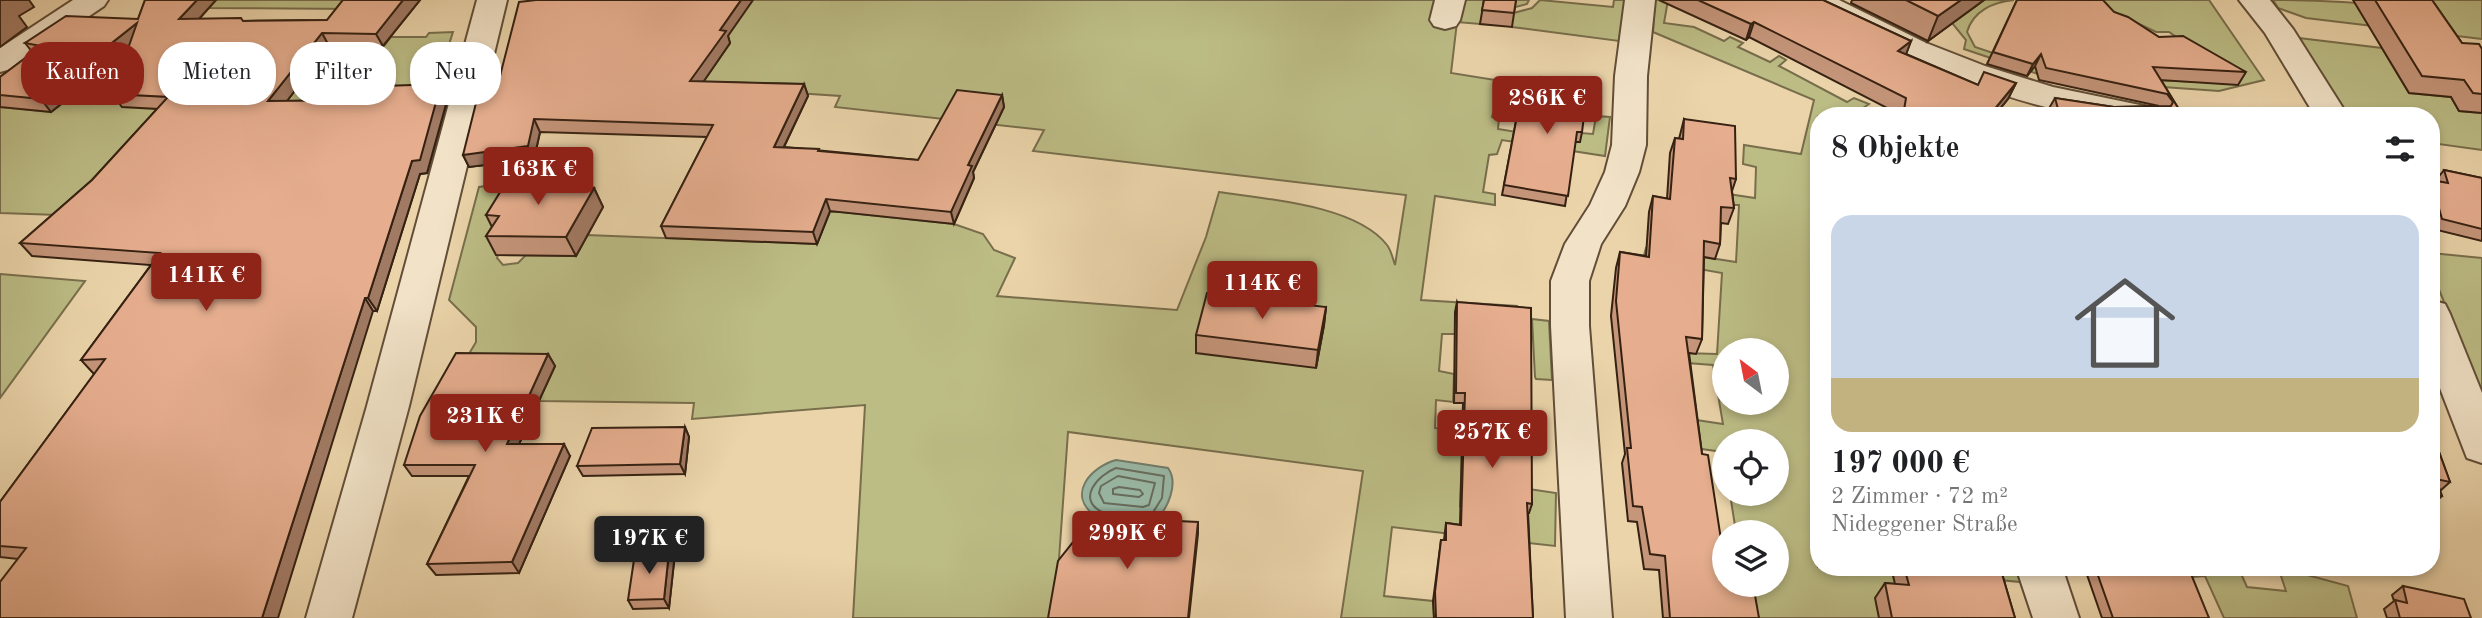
<!DOCTYPE html>
<html lang="de">
<meta charset="utf-8">
<style>
body{margin:0;font-family:"Old Standard TT",serif;background:#f2f2f2;color:#202124;height:100vh;display:flex;flex-direction:column;font-size:26px;white-space:nowrap}
*{box-sizing:border-box;margin:0}
p{font-size:23px;color:#757577}
.icon{flex:none;width:38px;height:38px;fill:none;stroke:currentColor;stroke-width:2;stroke-linecap:round;stroke-linejoin:round}
.map{position:relative;flex:1;overflow:hidden}
.panel{position:absolute;left:1810px;top:107px;width:630px;height:469px;display:flex;flex-direction:column;background:#fff;border-radius:28px;box-shadow:0 4px 10px #0003}
.panel>*{flex:none}
.top-card{position:absolute;left:21px;top:42px;width:665px;height:63px;display:flex;gap:14px}
.needle{width:46px;rotate:328deg}
.buttons{position:absolute;left:1712px;top:338px;display:grid;gap:14px}
.buttons a{display:grid;place-items:center;width:77px;height:77px;border-radius:50%;background:#fff;box-shadow:0 4px 10px #0003;font-size:35px}
.price{position:absolute;translate:-50% -60px;padding:0 16px;border-radius:7px;background:#8f2418;color:#fff;font-size:23px;line-height:46px;filter:drop-shadow(0 2px 4px #0008)}
.price::after{content:'';position:absolute;left:50%;top:42px;width:21px;height:16px;margin-left:-10px;background:inherit;clip-path:polygon(0 0,100% 0,50% 100%)}
.price.current{background:#222;color:#fff}
ul{padding:0;list-style:none}
li{display:grid;align-content:center;gap:14px;height:371px;padding:0 21px}
li+li{border-top:2px solid #e0e0e0}
li span{display:grid;place-items:center;height:217px;border-radius:21px;color:#555}
li>.icon{margin-inline-start:auto}
span .icon{width:126px;height:126px;fill:#fffc;stroke-width:1}
li b{font-size:30px}
h2{display:flex;justify-content:space-between;align-items:center;height:84px;padding:0 21px;font-size:30px}
.chip{padding:0 24px;border-radius:28px;background:#fff;box-shadow:0 4px 10px #0003;font-size:24px;line-height:63px}
.chip.current{background:#8f2418;color:#fff}
.map>svg:first-child{display:block}
</style>
<div class="map">
<svg width="2482" height="618" viewBox="0 0 2482 618">
<rect width="100%" height="100%" fill="#ebd4aa"/>
<filter id="stains"><feTurbulence type="fractalNoise" baseFrequency=".00286" numOctaves="4"/><feColorMatrix values="0 0 0 0 .2 0 0 0 0 .09 0 0 0 0 .02 0 0 0 .5 -.17"/></filter>
<radialGradient id="worn" r=".72"><stop offset=".6" stop-color="#630" stop-opacity="0"/><stop offset="1" stop-color="#630" stop-opacity=".3"/></radialGradient>
<!-- green -->
<g fill="#bcbc85" stroke="#786e4c" stroke-width="2" fill-rule="evenodd">
<polygon points="215,0 361,0 355,9 207,8"/>
<path d="M680,0H1529L1527,4L1482,16L1480,24L1457,22L1451,73L1539,87L1538,95L1507,90L1505,94H1499L1492,117L1499,119L1498,129L1579,142L1581,133L1593,134L1596,116L1610,117L1605,156L1502,140L1497,154L1489,155L1483,192L1495,194V205L1435,196L1421,300L1517,306L1518,317L1455,334H1442L1439,371L1454,374L1453,402L1436,400L1435,428L1463,429L1460,506L1529,489L1556,493L1555,546L1392,527L1384,596L1433,601L1434,618H1341L1363,471L1068,432L1058,573L1049,618H853L865,405L692,419L694,403L539,401L463,364L476,342V327L449,300L479,187L523,181L497,258L503,265L518,263L526,255L575,256L587,235L817,244L830,212H841L954,224L983,234L994,250L1015,258L997,296L1177,310L1206,237L1219,192C1266,199 1356,205 1387,245C1391,250 1393,259 1395,265L1406,195L1033,151L1044,130L835,107L840,96L693,86Z"/>
<polygon points="1540,0 1613,7 1614,0 1625,0 1619,41 1512,27 1510,14 1532,8"/>
<path d="M1655,0H1668L1664,23L1694,27L1724,41L1730,37L1743,43L1738,47L1770,62L1779,56L1786,60L1779,66L1847,102L1854,98L1869,104L1860,110L1872,115L1818,116V567H2015L2021,582L1988,579L1879,618H1749L1744,585L1776,584V532H1736L1730,494H1776V441H1724V456L1723,452L1687,447L1683,418L1723,424L1713,365L1687,363L1684,353L1717,354L1722,273L1643,259L1646,248L1736,262L1739,205H1726L1675,186L1755,198L1756,167L1743,164L1744,145L1801,154L1814,100L1653,32ZM1724,350H1776V402H1724Z"/>
<path d="M1971,0H2014C1993,2 1973,11 1967,32L1975,47L2097,88L2035,73L1964,49L1966,40L1952,23L1976,6Z"/>
<polygon points="2096,0 2209,0 2264,80 2219,91 2149,86 2145,80 2201,82 2179,39 2169,32 2156,32 2101,6"/>
<path d="M2273,0C2320,0 2366,3 2413,8L2409,0H2482V39L2306,18L2278,8Z"/>
<polygon points="453,32 445,57 450,57 439,97 88,216 0,213 0,107 51,112 96,78 22,69 126,51 338,55 345,46 384,46 391,37 426,37 429,33"/>
<polygon points="2299,38 2382,48 2409,93 2451,97 2459,111 2482,113 2482,150 2431,143 2431,116 2348,115"/>
<polygon points="2431,253 2482,258 2482,395 2431,270"/>
<polygon points="0,274 85,281 0,398"/>
<polygon points="1532,319 1549,321 1552,380 1536,379 1535,377"/>
<polygon points="2154,567 2238,567 2247,587 2286,591 2278,567 2348,586 2357,618 2224,618 2205,576 2180,578"/>
</g>
<!-- water -->
<path fill="#99b8a5" stroke="#717c6a" stroke-width="2" d="M1116,460L1168,468C1179,483 1168,509 1155,521C1139,521 1108,526 1095,516C1066,494 1091,467 1116,460Z"/>
<g fill="none" stroke-linecap="round" stroke-linejoin="round">
<!-- shore -->
<g stroke="#676c5c" stroke-width="2">
<path d="M1116,468L1164,476L1162,498L1152,514C1137,517 1116,520 1102,512C1076,499 1098,475 1116,468Z"/>
<polygon points="1118,476 1155,483 1149,505 1143,507 1104,503 1099,493 1101,486"/>
<polygon points="1119,487 1140,490 1143,494 1139,497 1113,494 1113,489"/>
</g>
<defs>
<g id="minor">
<polygon points="73,0 108,0 104,6 11,69 0,72 0,48"/>
<polygon points="477,0 507,0 409,406 352,618 306,618 367,406"/>
<polygon points="1435,0 1465,0 1460,20 1456,26 1445,29 1434,26 1430,20"/>
<polygon points="1625,0 1655,0 1647,76 1646,145 1639,172 1625,206 1601,244 1589,281 1589,326 1612,618 1566,618 1551,326 1551,281 1565,244 1590,205 1605,172 1612,145 1615,76"/>
<path d="M1799,0H1839L1926,43L1985,66L2053,87L2159,109L2163,116C2139,116 2112,118 2088,115C1986,101 1895,48 1803,6Z"/>
<polygon points="2239,0 2270,0 2293,29 2348,116 2315,116 2265,33"/>
<polygon points="2431,300 2445,304 2450,314 2482,393 2482,463 2467,458 2431,365"/>
<polygon points="2016,567 2062,567 2079,618 2033,618"/>
</g>
</defs>
<!-- minor casing -->
<use href="#minor" stroke="#624e38" stroke-width="4"/>
<!-- minor -->
<use href="#minor" fill="#f2e3c8" fill-rule="evenodd"/>
</g>
<!-- wall -->
<g fill="#c6967b" stroke="#352112" stroke-width="2">
<polygon points="145,0 216,0 199,19 243,21 327,20 343,0 420,0 383,46 329,46 287,101 378,100 441,84 448,97 427,173 420,174 377,311 373,311 18,559 0,557 0,502 95,373 93,373 81,360 151,265 32,256 20,243 92,180 157,109 122,107 112,94 127,51 51,112 0,107 0,77 33,53 25,43 138,19"/>
<polygon points="1484,0 1516,0 1512,27 1480,24"/>
<polygon points="1659,0 1823,0 1911,41 1906,54 1978,85 2016,83 2008,99 1994,116 1899,116 1899,114 1749,37 1746,40"/>
<polygon points="1852,0 1984,0 1928,41 1851,3"/>
<polygon points="2017,0 2114,12 2159,37 2246,72 2238,85 2161,80 2183,116 2050,116 2048,110 2055,98 2114,107 2159,106 2039,80 2035,66 2027,76 1987,64"/>
<polygon points="2353,0 2432,0 2462,43 2482,49 2482,113 2459,111 2451,97 2409,93"/>
<polygon points="728,36 730,43 703,82 804,84 808,96 784,147 918,160 1002,95 1004,107 973,172 974,178 954,224 830,211 817,244 666,238 661,226 707,137 540,132 534,159 469,167 463,155 500,76"/>
<polygon points="1523,84 1582,132 1580,142 1575,142 1565,206 1502,195"/>
<polygon points="1684,119 1736,179 1732,191 1734,208 1728,224 1721,223 1720,244 1715,259 1704,257 1702,339 1696,354 1689,353 1702,454 1724,559 1759,618 1663,618 1659,570 1644,569 1637,522 1628,521 1622,463 1625,454 1611,316 1616,268 1620,252 1646,256 1649,212 1653,196 1667,199 1670,153 1675,138 1679,139"/>
<polygon points="2444,170 2482,178 2482,241 2433,229 2431,221 2431,180 2436,181 2436,180"/>
<polygon points="585,188 594,188 603,207 576,256 496,255 486,236 492,227 486,215"/>
<polygon points="1457,302 1532,504 1529,513 1528,513 1533,618 1434,618 1433,601 1441,540 1444,540 1446,523 1460,525 1463,403 1454,403 1455,312"/>
<polygon points="1326,307 1324,325 1316,368 1196,353 1196,335"/>
<polygon points="548,354 555,366 519,444 570,456 519,573 436,575 427,564 469,476 412,476 404,465"/>
<polygon points="685,427 689,437 685,474 583,476 577,466"/>
<polygon points="2431,430 2450,482 2440,491 2442,496 2431,506"/>
<polygon points="669,552 674,562 669,608 633,609 628,600"/>
<polygon points="1891,567 2000,567 2015,618 1879,618 1875,598 1885,583 1895,584"/>
<polygon points="2087,567 2170,567 2209,618 2102,618 2085,569"/>
<polygon points="2403,586 2471,618 2387,618 2384,609 2394,601 2392,595"/>
</g>
<!-- shaded-wall -->
<g fill="#a17a64" stroke="#352112" stroke-width="2">
<polygon points="0,0 29,0 34,7 19,16 27,27 0,47"/>
<polygon points="197,0 216,0 188,31 179,19"/>
<polygon points="403,0 420,0 383,46 376,34"/>
<polygon points="741,0 753,0 728,36 730,43 695,94 690,81 720,30"/>
<polygon points="1961,0 1984,0 1928,41 1938,16"/>
<polygon points="1754,22 1749,37 1746,40 1751,24"/>
<polygon points="137,23 146,36 51,112 41,99"/>
<polygon points="322,33 329,46 277,114 268,101"/>
<polygon points="1911,41 1905,57 1898,51"/>
<polygon points="2041,54 2035,66 2027,76 2033,64"/>
<polygon points="2016,83 2008,99 1994,116 1989,116"/>
<polygon points="441,84 448,97 427,173 420,174 377,311 368,298 412,161"/>
<polygon points="804,84 808,96 778,159 774,147"/>
<polygon points="1002,95 1004,107 973,172 974,178 954,224 951,212 968,165"/>
<polygon points="534,119 540,132 534,159 469,167 463,155"/>
<polygon points="580,178 589,197 575,188"/>
<polygon points="594,188 603,207 576,256 566,237"/>
<polygon points="826,199 830,211 817,244 813,232"/>
<polygon points="365,298 373,311 278,618 262,618"/>
<polygon points="1326,307 1324,325 1316,368 1318,350"/>
<polygon points="548,354 555,366 514,455 507,444"/>
<polygon points="685,427 689,437 685,474 680,464"/>
<polygon points="564,444 570,456 519,573 512,562"/>
<polygon points="1198,522 1198,534 1189,618 1188,618"/>
<polygon points="669,552 674,562 669,608 664,599"/>
</g>
<!-- building -->
<g fill="#e6ae8f" stroke="#352112" stroke-width="2">
<polygon points="145,0 197,0 179,19 241,18 243,21 327,20 343,0 403,0 376,34 322,33 268,101 378,100 383,86 441,84 420,160 412,161 368,298 365,298 262,618 0,618 0,582 26,548 0,546 0,502 105,359 81,360 160,253 20,243 92,180 168,97 112,94 137,23 41,99 0,95 0,77 41,46 25,43 66,16 138,19"/>
<polygon points="536,0 741,0 720,30 726,31 690,81 804,84 774,147 819,149 818,151 918,160 957,90 1002,95 968,165 972,166 951,212 826,199 813,232 661,226 713,125 534,119 528,146 463,155 481,83 497,82 500,76 519,2"/>
<polygon points="1484,0 1516,0 1514,13 1482,10"/>
<polygon points="1698,0 1823,0 1911,41 1898,51 1978,85 1984,72 2016,83 1989,116 1903,116 1906,98 1754,22 1751,24"/>
<polygon points="1906,0 1961,0 1938,16"/>
<polygon points="2017,0 2103,0 2114,12 2128,17 2159,37 2183,36 2246,72 2153,67 2183,116 2060,116 2055,98 2114,107 2171,106 2173,102 2167,94 2046,68 2041,54 2033,64 1993,52"/>
<polygon points="2375,0 2432,0 2462,43 2479,44 2482,49 2482,94 2473,93 2464,80 2422,76"/>
<polygon points="1541,77 1588,84 1582,132 1577,132 1568,196 1504,185 1523,84 1539,87"/>
<polygon points="1684,119 1735,126 1736,179 1730,178 1734,208 1721,207 1720,244 1704,241 1702,339 1686,337 1702,454 1708,455 1724,559 1724,584 1753,584 1759,618 1670,618 1665,556 1650,554 1642,507 1633,506 1627,448 1631,448 1616,301 1620,252 1649,257 1653,196 1670,199 1675,138 1683,139"/>
<polygon points="2444,170 2482,178 2482,229 2442,219 2431,180 2448,183"/>
<polygon points="510,176 580,178 575,188 594,188 566,237 486,236 499,216 486,215"/>
<polygon points="1207,293 1326,307 1318,350 1196,335"/>
<polygon points="1457,302 1531,308 1532,504 1527,503 1533,618 1436,618 1435,592 1441,540 1446,540 1446,523 1461,525 1465,393 1456,393"/>
<polygon points="456,353 548,354 507,444 564,444 512,562 427,564 475,465 404,465 420,416"/>
<polygon points="685,427 680,464 577,466 592,428"/>
<polygon points="2431,430 2450,482 2436,479 2442,496 2431,494"/>
<polygon points="1093,517 1198,522 1188,618 1048,618 1058,561"/>
<polygon points="669,552 664,599 628,600 635,553"/>
<polygon points="1904,567 2000,567 2015,618 1892,618 1885,583 1909,585"/>
<polygon points="2095,567 2170,567 2189,569 2209,618 2113,618"/>
<polygon points="2403,586 2464,599 2471,618 2400,618 2395,600 2407,603"/>
</g>
<rect width="100%" height="100%" filter="url(#stains)"/>
<rect width="100%" height="100%" fill="url(#worn)"/>
</svg>
<div class="buttons">
<a><svg class="needle" viewBox="-14 -14 28 28"><path d="M0-13l5 13h-10z" fill="#e53935"/><path d="M0 13l5-13h-10z" fill="#757577"/></svg></a>
<a><svg class="icon" aria-label="locate" viewBox="0 0 24 24"><circle cx="12" cy="12" r="6"/><path d="M12 2v4M12 18v4M2 12h4M18 12h4"/></svg></a>
<a><svg class="icon" aria-label="layers" viewBox="0 0 24 24"><path d="M12 4l9 5-9 5-9-5zM3 14l9 5 9-5"/></svg></a>
</div>
<b class="price" style="left:1547px;top:136px">286K €</b>
<b class="price" style="left:538px;top:207px">163K €</b>
<b class="price" style="left:206px;top:313px">141K €</b>
<b class="price" style="left:1262px;top:321px">114K €</b>
<b class="price" style="left:485px;top:454px">231K €</b>
<b class="price" style="left:1492px;top:470px">257K €</b>
<b class="price" style="left:1127px;top:571px">299K €</b>
<b class="price current" style="left:649px;top:576px">197K €</b>
<div class="top-card">
<a class="chip current">Kaufen</a>
<a class="chip">Mieten</a>
<a class="chip">Filter</a>
<a class="chip">Neu</a>
</div>
<section class="panel">
<h2>8 Objekte<svg class="icon" aria-label="filters" viewBox="0 0 24 24"><path d="M4 7h16M4 17h16"/><circle cx="9" cy="7" r="2"/><circle cx="15" cy="17" r="2"/></svg></h2>
<ul>
<li><span style="background:linear-gradient(#c9d6e8 75%,#c2b280 0)"><svg class="icon" aria-label="home" viewBox="0 0 24 24"><path d="M3 11l9-7 9 7M6 9v11h12V9"/></svg></span><div><b>197 000 €</b><p>2 Zimmer · 72 m²</p><p>Nideggener Straße</p></div></li>
</ul>
</section>
</div>
